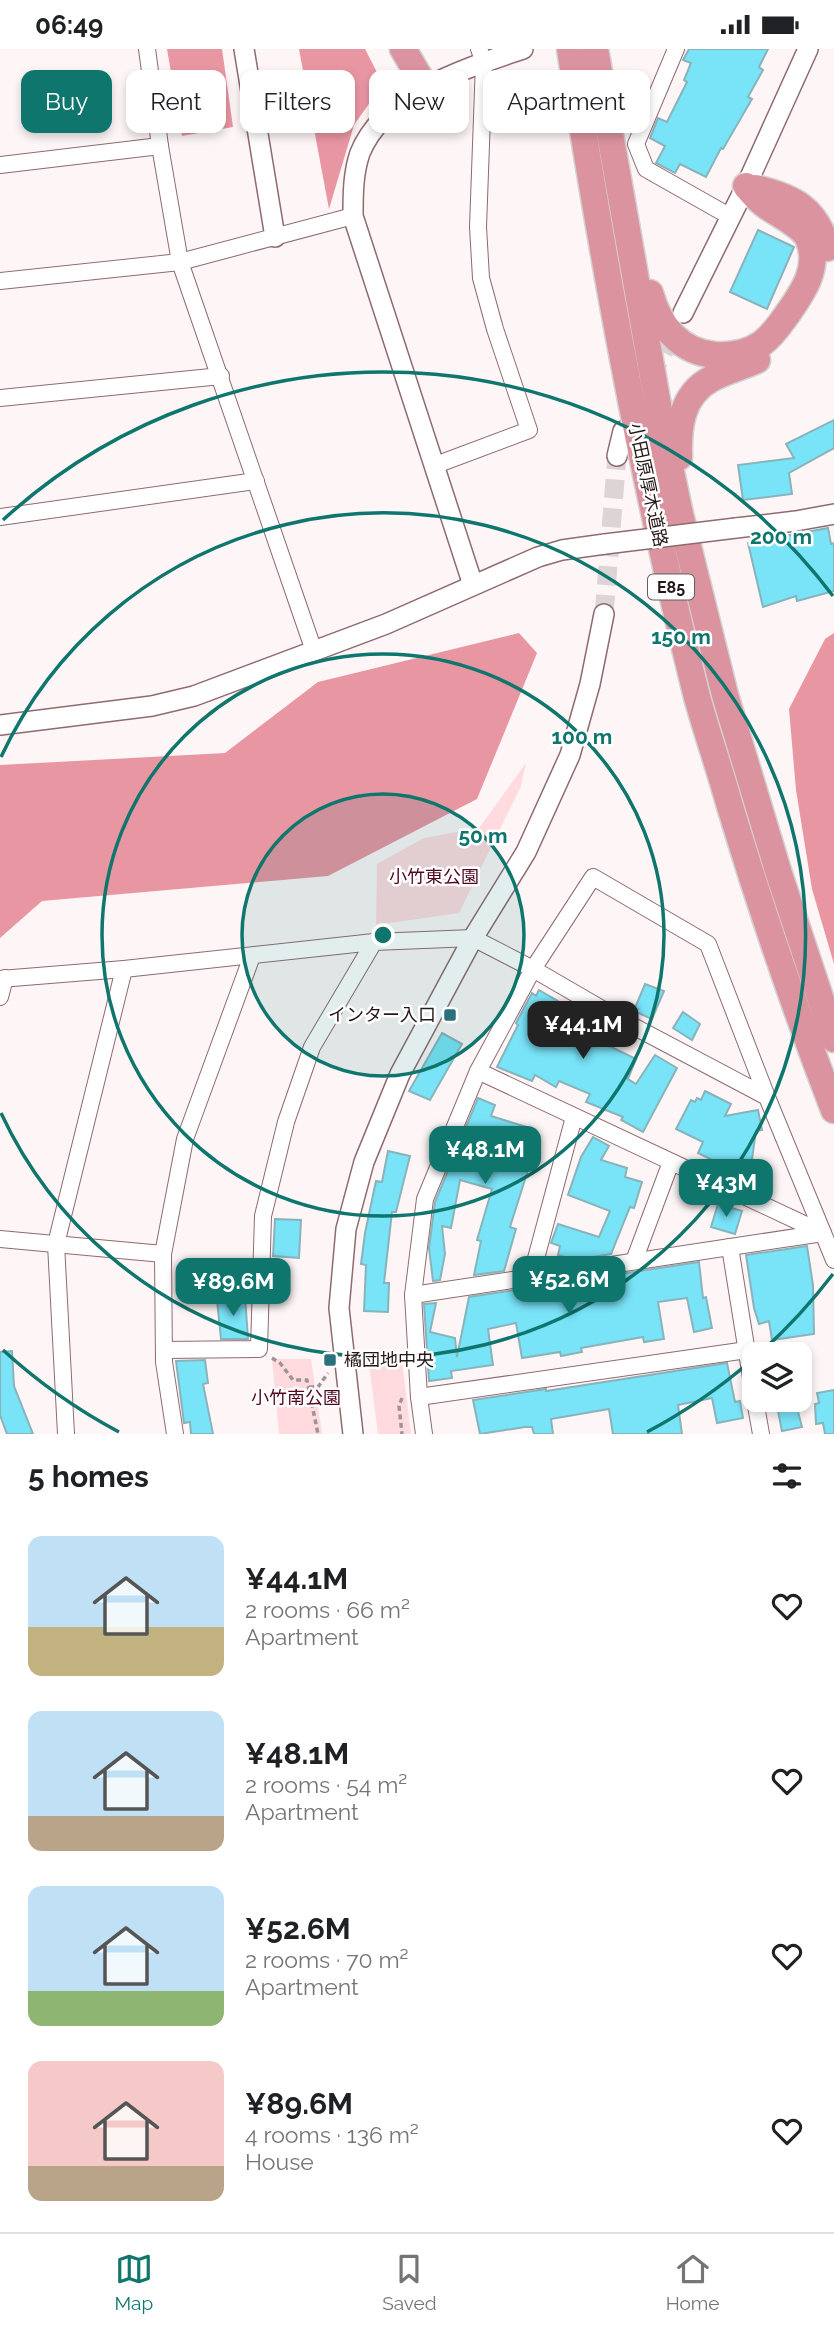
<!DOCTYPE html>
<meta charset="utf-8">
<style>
body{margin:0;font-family:Raleway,"Noto Sans JP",sans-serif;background:#f2f2f2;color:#202124;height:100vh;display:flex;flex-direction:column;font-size:26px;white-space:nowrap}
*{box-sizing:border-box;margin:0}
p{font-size:23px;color:#757577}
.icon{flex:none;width:38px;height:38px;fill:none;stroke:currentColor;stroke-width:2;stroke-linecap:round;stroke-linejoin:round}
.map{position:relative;height:1385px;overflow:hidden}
.panel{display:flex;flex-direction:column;background:#fff;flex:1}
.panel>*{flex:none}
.top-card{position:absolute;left:21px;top:21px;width:793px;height:63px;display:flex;gap:14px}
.tools{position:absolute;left:742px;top:1293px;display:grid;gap:14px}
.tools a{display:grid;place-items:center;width:70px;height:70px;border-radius:14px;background:#fff;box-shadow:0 4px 10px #0003;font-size:35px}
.price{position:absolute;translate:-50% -60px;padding:0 16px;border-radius:14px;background:#0f766e;color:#fff;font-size:23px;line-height:46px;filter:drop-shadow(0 2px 4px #0008)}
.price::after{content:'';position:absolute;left:50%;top:42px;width:21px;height:16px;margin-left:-10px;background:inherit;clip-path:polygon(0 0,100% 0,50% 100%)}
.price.on{background:#222;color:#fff}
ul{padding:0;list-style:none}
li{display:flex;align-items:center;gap:21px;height:175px;padding:0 28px}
li span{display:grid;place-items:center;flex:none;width:196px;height:140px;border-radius:14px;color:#555}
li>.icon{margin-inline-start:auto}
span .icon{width:84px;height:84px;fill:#fffc;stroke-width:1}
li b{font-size:30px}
h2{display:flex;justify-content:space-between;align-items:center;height:84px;padding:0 28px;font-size:30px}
.chip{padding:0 24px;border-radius:14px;background:#fff;box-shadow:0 4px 10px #0003;font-size:24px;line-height:63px}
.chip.on{background:#0f766e;color:#fff}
.status{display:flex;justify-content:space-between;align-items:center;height:49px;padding:0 35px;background:#fff;direction:ltr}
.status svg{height:19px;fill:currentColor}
.dock{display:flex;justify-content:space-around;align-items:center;height:98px;border-top:2px solid #e0e0e0;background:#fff;font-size:19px;color:#757577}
.dock a{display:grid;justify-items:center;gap:4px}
.dock .on{color:#0f766e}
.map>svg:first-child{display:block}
</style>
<div class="status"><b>06:49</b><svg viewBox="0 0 49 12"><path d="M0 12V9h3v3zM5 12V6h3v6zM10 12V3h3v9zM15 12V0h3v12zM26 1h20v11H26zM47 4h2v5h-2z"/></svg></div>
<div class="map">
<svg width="834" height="1385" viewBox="0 0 834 1385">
<rect width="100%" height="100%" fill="#fdf5f6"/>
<!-- green -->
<g fill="#ffdbdf">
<polygon points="526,714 521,737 459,864 376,876 377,815 424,789 479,779"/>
<polygon points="401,1304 411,1385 378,1385 368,1308"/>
<polygon points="272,1310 311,1310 322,1385 279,1385"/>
</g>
<!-- forest -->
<g fill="#e996a3">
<polygon points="167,0 222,0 233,78 182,87"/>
<polygon points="299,0 365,0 383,35 354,76 329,160"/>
<polygon points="519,584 537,604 477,750 328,827 42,852 0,889 0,716 225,704 318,633"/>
<polygon points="834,584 834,915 812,840 796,741 789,660 825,590"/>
</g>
<!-- building -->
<g fill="#79e3f7" stroke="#89b3bb" stroke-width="2">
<polygon points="689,0 768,0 759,18 763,21 748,48 752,50 723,100 721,99 706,128 680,115 675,124 656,114 665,97 650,89 658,69 667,73 687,33 684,31 691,14 683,11"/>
<polygon points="758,181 794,198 767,260 730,243"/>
<polygon points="834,371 834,399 789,424 792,445 743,451 738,416 794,409 786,395"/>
<polygon points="828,479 831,495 834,494 834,542 797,552 796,547 763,558 748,494"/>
<polygon points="645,935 664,942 652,970 636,963 638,960 635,959"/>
<polygon points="539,941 570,959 572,955 590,965 591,971 598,974 591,988 636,1010 628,1030 636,1035 655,1006 677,1019 643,1083 621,1071 623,1068 586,1053 590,1045 559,1032 556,1038 535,1026 532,1032 497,1018 518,976 516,974 532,944 536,947"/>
<polygon points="683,963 700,975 692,991 673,979"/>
<polygon points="442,984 462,995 430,1051 409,1042"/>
<polygon points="705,1042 731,1055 725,1067 758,1061 762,1081 756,1082 749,1131 732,1129 733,1121 698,1104 703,1093 676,1080 691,1051 695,1053 697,1049 701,1051"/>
<polygon points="478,1049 495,1056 491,1067 533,1080 527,1100 534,1102 510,1178 516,1180 504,1222 474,1226 481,1192 477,1191 492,1140 460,1131 451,1179 442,1177 445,1205 440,1231 433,1232 429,1199 435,1153"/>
<polygon points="593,1088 609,1097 601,1111 627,1119 625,1128 642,1133 634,1159 630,1158 611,1205 575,1211 558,1206 560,1197 551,1194 558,1175 599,1188 610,1162 568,1146 581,1108"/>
<polygon points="388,1102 410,1107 396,1163 392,1163 384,1234 389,1234 388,1263 364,1262 366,1216 361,1215 365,1184 376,1132 382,1133"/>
<polygon points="718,1155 742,1162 735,1185 711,1178"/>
<polygon points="275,1170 301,1171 299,1209 273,1207"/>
<polygon points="807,1197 813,1236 814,1285 772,1291 769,1272 759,1275 754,1259 746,1206"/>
<polygon points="699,1213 703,1249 706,1248 712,1279 694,1283 687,1249 672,1251 658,1253 664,1290 644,1293 643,1288 581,1299 582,1303 561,1307 560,1303 522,1309 516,1274 488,1280 493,1316 451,1322 452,1329 429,1332 424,1255 436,1254 430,1283 455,1289 457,1308 469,1248"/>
<polygon points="245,1247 248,1290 221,1290 217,1251"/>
<polygon points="12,1302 14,1337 33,1385 7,1385 0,1366 0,1303"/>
<polygon points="205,1311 208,1334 203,1335 213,1385 191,1385 190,1373 184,1374 176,1312"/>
<polygon points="727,1314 735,1353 740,1352 743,1369 717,1374 712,1349 678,1356 682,1385 613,1385 609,1360 551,1370 553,1385 534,1385 532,1378 525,1378 480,1385 473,1351 546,1340 546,1342"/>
<polygon points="834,1341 834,1385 825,1385 823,1374 816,1375 815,1355 819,1354 817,1344"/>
<polygon points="797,1359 802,1378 782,1382 778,1362"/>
</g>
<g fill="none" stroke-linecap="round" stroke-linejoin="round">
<!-- tertiary-tunnel -->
<g stroke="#ddd4d5" stroke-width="19" stroke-dasharray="19 10" stroke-linecap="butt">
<polyline points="650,329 678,275"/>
<polyline points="604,565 617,407"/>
</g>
<defs>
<g id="minor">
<polyline points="147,0 160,97 180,213 314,602"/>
<polyline points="676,0 636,95 646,120 731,168"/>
<polyline points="0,116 160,97"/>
<polyline points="0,232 180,213 353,167"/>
<polyline points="0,349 221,327"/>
<polyline points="433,417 529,381 495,280 481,229 478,178 484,13 479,0"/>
<polyline points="0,468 256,432"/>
<polyline points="0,930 124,920 374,893 473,889 533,920 478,1022 425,1150 413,1246 419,1348 424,1385"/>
<polyline points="0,948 5,929"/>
<polyline points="478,1022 823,1184 834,1211"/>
<polyline points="0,1190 163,1205"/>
<polyline points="730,1198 754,1347"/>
<polyline points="634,1212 671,1113"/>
<polyline points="531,1228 574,1068"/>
<polyline points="413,1246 823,1184 767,1048 708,895 593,828 533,920 614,967 767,1048"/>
<polyline points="164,1301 259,1300 263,1167 286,1073 312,998 374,893"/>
<polyline points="419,1348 747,1301"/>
<polyline points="755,1351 761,1385"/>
<polyline points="66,1385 56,1195 124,920"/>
<polyline points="175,1385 164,1313 163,1205 185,1090 252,907"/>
</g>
<g id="tertiary">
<polyline points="244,0 275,188"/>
<polyline points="683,264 746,137 808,0"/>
<polyline points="617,407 623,382"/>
<polyline points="736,479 796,472 834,465"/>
<path d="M473,536L353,167C353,146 353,124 360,104C384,44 467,19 523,0"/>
<polyline points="0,676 152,657 194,647 386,575 538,508 562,501 605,495"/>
<polyline points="353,1385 339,1259 346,1180 364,1113 400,1025 473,889 526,803 570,706 590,635 604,565"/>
</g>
<g id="trunk">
<polyline points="403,0 426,39"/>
<path d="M570,0C604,218 643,434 697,648C707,684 719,718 729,754C760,857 795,960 834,1061"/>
<polyline points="595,0 664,390 680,465 725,646 779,825 834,990"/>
<path d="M755,139C793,148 816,159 827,199"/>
<path d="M650,244C659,277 680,303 715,306C731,307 748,304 761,295C771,288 779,277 786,267C803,243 821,218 808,189C802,177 776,164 765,156C758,151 752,144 746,137"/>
<path d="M679,408C678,379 681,346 711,330C725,322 742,318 757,311"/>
</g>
</defs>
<!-- minor casing -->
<use href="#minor" stroke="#8f6b70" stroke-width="18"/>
<!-- tertiary casing -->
<use href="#tertiary" stroke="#8f6b70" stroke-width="22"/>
<!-- trunk casing -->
<use href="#trunk" stroke="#d4d1d1" stroke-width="29"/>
<!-- path -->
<g stroke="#9f9495" stroke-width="3.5" stroke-dasharray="5 3.5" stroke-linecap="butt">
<polyline points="272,1309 280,1314 293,1331 307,1331 318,1385"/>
<polyline points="309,1338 318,1338 328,1324"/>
<polyline points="402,1349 399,1357 402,1385"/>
</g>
<!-- minor -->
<use href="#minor" stroke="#fff" stroke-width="16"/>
<!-- tertiary -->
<use href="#tertiary" stroke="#fff" stroke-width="19"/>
<!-- trunk -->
<use href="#trunk" stroke="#db939f" stroke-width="26"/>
<defs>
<polyline id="tertiary-bridge" points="605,495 736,479"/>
</defs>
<!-- tertiary-bridge casing -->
<use href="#tertiary-bridge" stroke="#8f6b70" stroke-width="22" stroke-linecap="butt"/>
<!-- tertiary-bridge -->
<use href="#tertiary-bridge" stroke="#fff" stroke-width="19"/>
</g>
<!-- distance rings -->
<circle cx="383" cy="886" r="141" fill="#0f766e" fill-opacity=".12"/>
<g fill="none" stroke="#0f766e" stroke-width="3.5">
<circle cx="383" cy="886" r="141"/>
<circle cx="383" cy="886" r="281"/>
<path d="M1 708A422 422 0 1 1 1 1064"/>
<path d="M833 1225A563 563 0 0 1 760 1304M752 1311A563 563 0 0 1 647 1383M119 1383A563 563 0 0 1 3 1301M3 471A563 563 0 0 1 833 547"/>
</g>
<!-- markers -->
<g fill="#2a717d" stroke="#fff" stroke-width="2.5">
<rect x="443" y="959" width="14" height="14" rx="3.5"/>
<rect x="323" y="1304" width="14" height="14" rx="3.5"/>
</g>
<g text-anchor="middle" stroke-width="5" stroke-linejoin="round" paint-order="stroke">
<!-- shield labels -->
<rect fill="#fff" stroke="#675d5e" stroke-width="2" x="648" y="525.5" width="46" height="25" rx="5"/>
<g font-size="16" font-weight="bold" fill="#261719">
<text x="671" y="544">E85</text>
</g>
<!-- street labels -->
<g font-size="18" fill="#261719" stroke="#fff">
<text transform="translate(648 436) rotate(78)" y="6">小田原厚木道路</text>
</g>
<!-- park labels -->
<g font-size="18" fill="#52071f" stroke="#fff">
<text x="434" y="834">小竹東公園</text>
<text x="296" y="1355">小竹南公園</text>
</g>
<!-- poi labels -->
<g font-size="18" fill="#261719" stroke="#fff" text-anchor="end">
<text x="436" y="972">インター入口</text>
<text x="344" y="1317" text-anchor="start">橘団地中央</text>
</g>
</g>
<circle cx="383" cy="886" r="10" fill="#0f766e" stroke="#fff" stroke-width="3.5"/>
<g font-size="21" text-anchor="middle" font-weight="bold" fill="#0f766e" stroke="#fff" stroke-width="5" stroke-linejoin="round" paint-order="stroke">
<text x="781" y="495">200 m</text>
<text x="681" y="595">150 m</text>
<text x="582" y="695">100 m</text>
<text x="483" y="794">50 m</text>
</g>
</svg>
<div class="tools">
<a><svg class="icon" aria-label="layers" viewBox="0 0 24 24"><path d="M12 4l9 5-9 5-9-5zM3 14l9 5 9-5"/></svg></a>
</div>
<b class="price on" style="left:583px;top:1012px">¥44.1M</b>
<b class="price" style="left:485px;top:1137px">¥48.1M</b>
<b class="price" style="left:726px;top:1170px">¥43M</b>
<b class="price" style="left:569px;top:1267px">¥52.6M</b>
<b class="price" style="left:233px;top:1269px">¥89.6M</b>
<div class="top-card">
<a class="chip on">Buy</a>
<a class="chip">Rent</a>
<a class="chip">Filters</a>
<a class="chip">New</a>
<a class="chip">Apartment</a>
</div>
</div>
<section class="panel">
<h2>5 homes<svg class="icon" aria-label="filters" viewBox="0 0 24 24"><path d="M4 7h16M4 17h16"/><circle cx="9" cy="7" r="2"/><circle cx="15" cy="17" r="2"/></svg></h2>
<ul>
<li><span style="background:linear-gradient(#bfe0f5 65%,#c2b280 0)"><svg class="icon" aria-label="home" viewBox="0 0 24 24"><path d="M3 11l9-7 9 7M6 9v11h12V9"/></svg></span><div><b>¥44.1M</b><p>2 rooms · 66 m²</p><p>Apartment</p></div><svg class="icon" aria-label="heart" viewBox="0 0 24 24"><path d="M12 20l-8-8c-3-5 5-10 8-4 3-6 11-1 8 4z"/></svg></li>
<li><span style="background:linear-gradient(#bfe0f5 75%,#b9a48a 0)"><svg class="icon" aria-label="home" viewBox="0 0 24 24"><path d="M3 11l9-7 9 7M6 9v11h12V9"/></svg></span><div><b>¥48.1M</b><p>2 rooms · 54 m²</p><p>Apartment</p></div><svg class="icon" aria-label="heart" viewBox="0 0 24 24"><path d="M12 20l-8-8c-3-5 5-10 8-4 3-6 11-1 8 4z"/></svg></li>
<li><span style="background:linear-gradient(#bfe0f5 75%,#8fb573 0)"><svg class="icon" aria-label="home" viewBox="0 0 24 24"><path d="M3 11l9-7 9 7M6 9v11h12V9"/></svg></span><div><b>¥52.6M</b><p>2 rooms · 70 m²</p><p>Apartment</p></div><svg class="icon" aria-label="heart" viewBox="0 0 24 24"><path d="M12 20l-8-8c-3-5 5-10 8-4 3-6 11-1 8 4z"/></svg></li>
<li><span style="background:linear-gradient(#f6c9c9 75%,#b9a48a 0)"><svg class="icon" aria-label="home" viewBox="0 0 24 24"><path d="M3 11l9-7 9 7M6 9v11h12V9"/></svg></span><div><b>¥89.6M</b><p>4 rooms · 136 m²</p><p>House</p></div><svg class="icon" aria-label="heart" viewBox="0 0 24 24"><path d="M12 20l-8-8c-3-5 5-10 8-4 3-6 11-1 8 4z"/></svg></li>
</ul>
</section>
<nav class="dock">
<a class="on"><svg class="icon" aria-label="map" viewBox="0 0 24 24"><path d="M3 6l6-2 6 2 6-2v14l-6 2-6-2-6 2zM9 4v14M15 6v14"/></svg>Map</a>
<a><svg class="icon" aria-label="saved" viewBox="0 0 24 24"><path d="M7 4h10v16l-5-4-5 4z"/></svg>Saved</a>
<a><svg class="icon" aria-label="home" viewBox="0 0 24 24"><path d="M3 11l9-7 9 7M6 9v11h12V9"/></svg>Home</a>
</nav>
